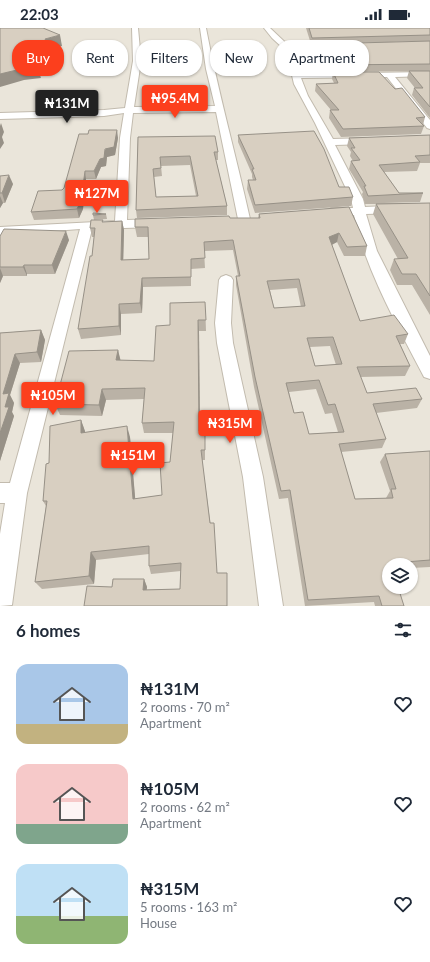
<!DOCTYPE html>
<meta charset="utf-8">
<style>
body{margin:0;font-family:Lato,sans-serif;background:#f6f6f7;color:#1f2937;height:100vh;display:flex;flex-direction:column;font-size:15px;white-space:nowrap}
*{box-sizing:border-box;margin:0}
p{font-size:13px;color:#747a83}
.icon{flex:none;width:22px;height:22px;fill:none;stroke:currentColor;stroke-width:2;stroke-linecap:round;stroke-linejoin:round}
.map{position:relative;height:578px;overflow:hidden}
.drawer{display:flex;flex-direction:column;background:#fff;flex:1}
.drawer>*{flex:none}
.hud{position:absolute;left:12px;top:12px;width:406px;height:36px;display:flex;gap:8px}
.controls{position:absolute;left:382px;top:530px;display:grid;gap:8px}
.controls a{display:grid;place-items:center;width:36px;height:36px;border-radius:50%;background:#fff;box-shadow:0 1px 3px #0004;font-size:20px}
.price{position:absolute;translate:-50% -34px;padding:0 9px;border-radius:4px;background:#fc3f1d;color:#fff;font-size:13px;line-height:26px;filter:drop-shadow(0 1px 2px #0008)}
.price::after{content:'';position:absolute;left:50%;top:24px;width:12px;height:9px;margin-left:-6px;background:inherit;clip-path:polygon(0 0,100% 0,50% 100%)}
.price.active{background:#222;color:#fff}
ul{padding:0;list-style:none}
li{display:flex;align-items:center;gap:12px;height:100px;padding:0 16px}
li span{display:grid;place-items:center;flex:none;width:112px;height:80px;border-radius:12px;color:#555}
li>.icon{margin-inline-start:auto}
span .icon{width:48px;height:48px;fill:#fffc;stroke-width:1}
li b{font-size:17px}
h2{display:flex;justify-content:space-between;align-items:center;height:48px;padding:0 16px;font-size:17px}
.pill{padding:0 14px;border-radius:16px;background:#fff;box-shadow:0 1px 3px #0004;font-size:14px;line-height:36px}
.pill.active{background:#fc3f1d;color:#fff}
.status{display:flex;justify-content:space-between;align-items:center;height:28px;padding:0 20px;background:#fff;direction:ltr}
.status svg{height:11px;fill:currentColor}
.map>svg:first-child{display:block}
</style>
<div class="status"><b>22:03</b><svg viewBox="0 0 49 12"><path d="M0 12V9h3v3zM5 12V6h3v6zM10 12V3h3v9zM15 12V0h3v12zM26 1h20v11H26zM47 4h2v5h-2z"/></svg></div>
<div class="map">
<svg width="430" height="578" viewBox="0 0 430 578">
<rect width="100%" height="100%" fill="#f6f3ec"/>
<!-- residential -->
<path fill="#eae5da" fill-rule="evenodd" d="M0,0H430V578H0ZM389,537H411V559H389Z"/>
<g fill="none" stroke-linecap="round" stroke-linejoin="round">
<defs>
<g id="minor">
<path d="M132,0H138L141,33L134,79L215,78L206,41L200,0H206C218,64 236,127 250,191L244,195L238,191L216,84L133,85L130,110L127,192L156,191L162,195L156,199L92,201L27,465L12,577L0,578V506L5,475H0V455H10L80,201L0,207V199L115,193L120,110L124,85L104,88L0,91V85L104,82L125,80L133,33Z"/>
<path d="M264,0H270L289,18L340,16L343,18L340,20L291,22L299,46L430,44V48L395,49L430,92V101L427,100L387,49L301,50L308,68L333,111L368,110L373,113L368,116L335,117L363,171L365,179L430,176V184L366,186L377,223L430,328V351L424,349C399,301 364,239 354,187L331,188L325,184L331,180H353L351,171L315,95L294,56L288,30L284,21L272,10Z"/>
<polygon points="226,247 231,249 233,252 231,295 233,315 263,449 283,578 259,578 243,449 217,315 215,295 219,252 221,249"/>
</g>
</defs>
<!-- minor casing -->
<use href="#minor" stroke="#c2bbae" stroke-width="2"/>
<!-- minor -->
<use href="#minor" fill="#fff" fill-rule="evenodd"/>
</g>
<!-- wall -->
<g fill="#bab2a6" fill-rule="evenodd">
<polygon points="306,0 430,0 430,13 311,16"/>
<polygon points="430,13 430,90 412,67 414,60 415,60 407,50 409,43 418,43 328,44 327,41 328,35 320,23 320,16"/>
<polygon points="333,44 395,61 425,89 423,97 424,98 421,106 341,109 329,90 330,82 331,82 315,63 316,56 334,55 332,51"/>
<polygon points="238,107 339,159 353,169 351,178 255,185 247,161 248,152 253,152 252,149 252,146 238,114"/>
<polygon points="430,107 430,135 420,135 417,143 384,144 399,165 423,165 420,174 384,175 430,175 430,287 412,257 397,257 390,242 394,231 398,231 373,186 376,176 365,176 362,166 363,164 349,141 351,133 353,133 350,128 351,124 347,118 349,110"/>
<path d="M138,109L218,124V132H216L227,178V187L137,190L136,182ZM190,137L196,168L156,169L154,149L162,148L161,138Z"/>
<polygon points="118,110 115,127 107,129 106,138 101,139 96,151 86,151 83,181 79,190 34,192 31,184 62,162"/>
<polygon points="0,148 13,156 5,175 3,175 0,180"/>
<path d="M349,179L367,218L365,228H344L337,214L332,217L360,293L408,306L404,316H400L410,338L405,348L360,349L367,365L422,371L417,380L376,385L386,411L382,420L341,424L355,471L386,470L390,463L380,434L385,426L430,423V539L411,540V537H389L404,578H375L374,574L305,578L288,470L279,471L254,359L236,257V248H238L233,222L204,223L205,240L191,241V258L143,259L142,285L121,286V307L81,311L78,301L92,228L94,209H92L90,200L103,192V194L122,193L124,202L123,232L149,231L148,209H137L135,199L230,190H258L259,186ZM297,260L301,279L274,280L270,262ZM330,318L336,337L315,338L310,319ZM316,361L325,386L332,385L338,404L309,406L294,385L289,364Z"/>
<polygon points="106,186 107,191 94,192 93,187"/>
<polygon points="0,208 69,212 55,246 27,246 27,248 3,248 0,255"/>
<polygon points="205,274 206,303 199,303 200,403 205,403 205,432 202,432 217,545 227,578 112,559 144,551 147,559 146,562 180,561 181,543 151,546 149,538 149,526 96,532 94,556 42,561 35,554 46,478 43,473 49,435 81,392 85,404 130,409 135,471 162,467 170,434 173,405 144,405 142,395 144,371 106,372 102,388 60,387 55,376 118,322 120,332 154,333 170,297"/>
<polygon points="41,302 45,312 41,334 20,335 10,367 14,375 12,384 14,388 0,433 0,305"/>
</g>
<!-- shaded-wall -->
<g fill="#979187">
<polygon points="60,7 62,18 48,21 45,11"/>
<polygon points="56,33 58,44 40,47 41,50 24,52 0,59 0,46 36,35"/>
<polygon points="1,95 4,104 2,109 4,115 0,121 0,98"/>
<polygon points="117,102 118,110 115,127 107,129 106,138 101,139 96,151 94,143 100,131"/>
<polygon points="85,143 86,151 83,181 79,190 77,181"/>
<polygon points="9,147 13,156 5,175 2,165"/>
<polygon points="0,168 3,175 0,180"/>
<polygon points="122,193 124,202 123,242 121,232"/>
<polygon points="66,203 69,212 55,246 52,237"/>
<polygon points="339,205 337,214 327,219 329,209"/>
<polygon points="24,237 27,246 27,248 23,239"/>
<polygon points="0,240 3,248 0,255"/>
<polygon points="142,250 143,259 142,285 140,275"/>
<polygon points="119,276 121,286 121,307 119,298"/>
<polygon points="198,292 199,303 200,414 199,403"/>
<polygon points="41,302 45,312 41,334 37,324"/>
<polygon points="118,322 121,334 116,332"/>
<polygon points="15,326 20,335 10,367 14,375 12,384 14,388 0,433 0,405 5,379 3,366"/>
<polygon points="102,361 106,372 102,388 99,377"/>
<polygon points="81,392 85,403 85,415 81,405"/>
<polygon points="127,398 130,409 136,480 133,471"/>
<polygon points="91,524 96,532 94,556 89,548"/>
<polygon points="144,551 147,559 146,569 143,562"/>
</g>
<!-- building -->
<g fill="#d8cfc1" stroke="#979187" fill-rule="evenodd">
<polygon points="0,0 43,0 60,7 45,11 56,33 36,35 38,39 21,41 0,46"/>
<polygon points="309,0 430,0 430,7 312,10"/>
<polygon points="430,13 430,36 329,37 328,35 333,35 320,16"/>
<polygon points="409,43 430,43 430,79 414,60 423,60"/>
<polygon points="333,44 379,44 395,61 402,60 425,89 416,90 424,98 343,101 330,82 339,82 316,56 338,55"/>
<polygon points="89,102 117,102 114,119 105,121 104,130 100,131 94,143 85,143 81,173 77,181 31,184 38,163 62,162 64,160 79,106 88,106"/>
<polygon points="314,103 324,121 339,159 349,159 353,169 255,177 248,152 256,152 252,141 254,141 238,107"/>
<polygon points="430,107 430,127 415,128 420,134 379,137 399,165 423,165 368,168 364,158 366,158 351,133 360,132 351,120 355,120 349,110"/>
<path d="M215,108L218,124H214L227,178L136,182L138,109ZM190,128L198,168L156,169L153,141L161,140L160,129Z"/>
<polygon points="9,147 2,165 0,165 0,148"/>
<polygon points="430,175 430,268 416,246 402,246 394,231 408,230 376,176"/>
<path d="M349,179L367,218L347,219L339,205L329,209L360,293L394,287L408,306L396,308L410,338L357,339L367,365L416,360L422,371L373,376L386,411L339,416L355,471L393,470L391,461H396L385,426L430,423V532L405,534L406,537H389V559H398L404,578H382L379,568L308,572L290,462L281,463L255,349L236,248H240L233,212L204,214L205,230L191,231V249L142,250L140,275L119,276V298L78,301L90,228H92L95,200H90L91,192H103L102,194L122,193L121,232L149,231L148,199H135V191L229,188L230,190H260L259,186ZM299,251L305,278L274,280L267,253ZM333,309L342,336L315,338L307,310ZM319,352L328,377L335,376L344,404L309,406L303,384L294,385L286,355Z"/>
<polygon points="93,185 106,186 93,187"/>
<polygon points="4,201 66,203 52,237 24,237 23,239 0,239 0,208"/>
<polygon points="205,274 206,292 198,292 199,403 205,403 205,422 201,422 210,495 214,495 217,545 227,545 227,578 84,578 87,558 112,559 113,551 144,551 143,562 180,561 181,535 149,538 149,518 91,524 89,548 35,554 47,473 43,473 46,436 49,435 50,398 81,392 81,405 127,398 133,471 162,467 160,435 170,434 174,394 142,395 145,360 102,361 99,377 55,376 69,323 118,322 116,332 154,333 156,298 170,297 170,275"/>
<polygon points="41,302 37,324 15,326 3,366 9,365 5,379 9,379 0,405 0,305"/>
</g>
</svg>
<div class="controls">
<a><svg class="icon" aria-label="layers" viewBox="0 0 24 24"><path d="M12 4l9 5-9 5-9-5zM3 14l9 5 9-5"/></svg></a>
</div>
<b class="price" style="left:175px;top:91px">₦95.4M</b>
<b class="price active" style="left:67px;top:96px">₦131M</b>
<b class="price" style="left:97px;top:186px">₦127M</b>
<b class="price" style="left:53px;top:388px">₦105M</b>
<b class="price" style="left:230px;top:416px">₦315M</b>
<b class="price" style="left:133px;top:448px">₦151M</b>
<div class="hud">
<a class="pill active">Buy</a>
<a class="pill">Rent</a>
<a class="pill">Filters</a>
<a class="pill">New</a>
<a class="pill">Apartment</a>
</div>
</div>
<section class="drawer">
<h2>6 homes<svg class="icon" aria-label="filters" viewBox="0 0 24 24"><path d="M4 7h16M4 17h16"/><circle cx="9" cy="7" r="2"/><circle cx="15" cy="17" r="2"/></svg></h2>
<ul>
<li><span style="background:linear-gradient(#a9c7e8 75%,#c2b280 0)"><svg class="icon" aria-label="home" viewBox="0 0 24 24"><path d="M3 11l9-7 9 7M6 9v11h12V9"/></svg></span><div><b>₦131M</b><p>2 rooms · 70 m²</p><p>Apartment</p></div><svg class="icon" aria-label="heart" viewBox="0 0 24 24"><path d="M12 20l-8-8c-3-5 5-10 8-4 3-6 11-1 8 4z"/></svg></li>
<li><span style="background:linear-gradient(#f6c9c9 75%,#7fa58c 0)"><svg class="icon" aria-label="home" viewBox="0 0 24 24"><path d="M3 11l9-7 9 7M6 9v11h12V9"/></svg></span><div><b>₦105M</b><p>2 rooms · 62 m²</p><p>Apartment</p></div><svg class="icon" aria-label="heart" viewBox="0 0 24 24"><path d="M12 20l-8-8c-3-5 5-10 8-4 3-6 11-1 8 4z"/></svg></li>
<li><span style="background:linear-gradient(#bfe0f5 65%,#8fb573 0)"><svg class="icon" aria-label="home" viewBox="0 0 24 24"><path d="M3 11l9-7 9 7M6 9v11h12V9"/></svg></span><div><b>₦315M</b><p>5 rooms · 163 m²</p><p>House</p></div><svg class="icon" aria-label="heart" viewBox="0 0 24 24"><path d="M12 20l-8-8c-3-5 5-10 8-4 3-6 11-1 8 4z"/></svg></li>
</ul>
</section>
